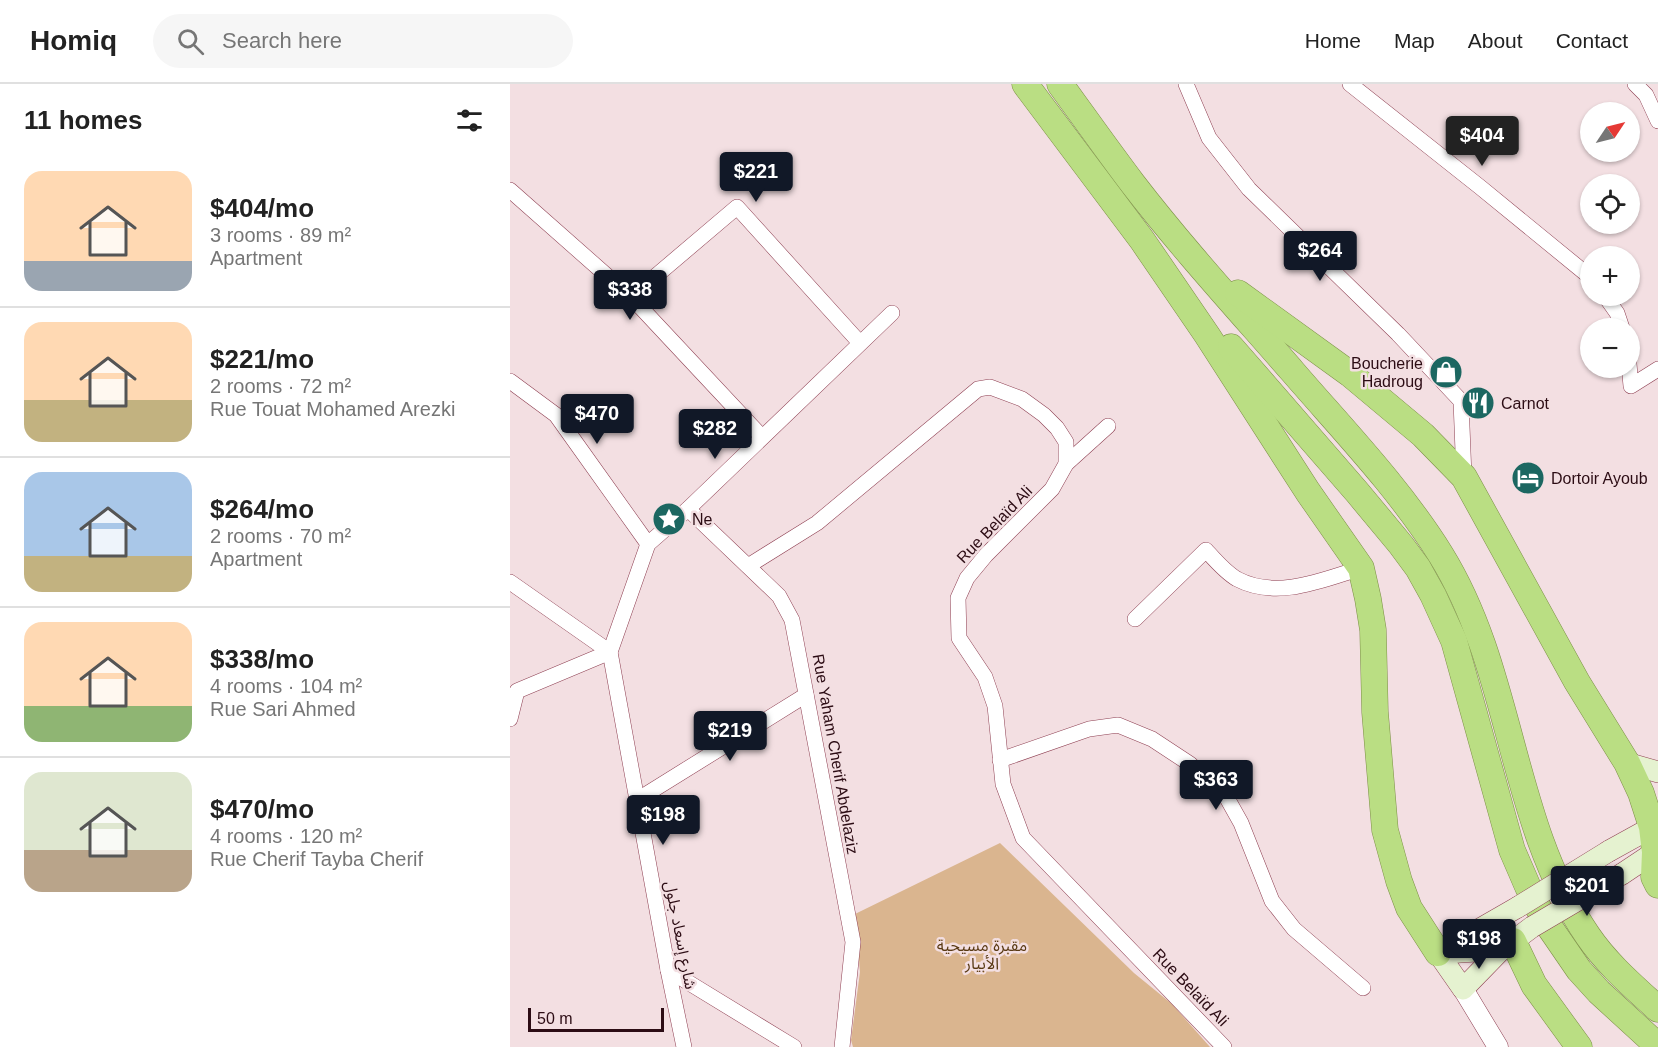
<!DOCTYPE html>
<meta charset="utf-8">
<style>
body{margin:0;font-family:Arial,"Noto Sans Arabic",sans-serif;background:#f6f6f6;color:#222;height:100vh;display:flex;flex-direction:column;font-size:22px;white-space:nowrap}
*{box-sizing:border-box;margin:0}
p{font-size:20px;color:#767676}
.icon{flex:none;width:33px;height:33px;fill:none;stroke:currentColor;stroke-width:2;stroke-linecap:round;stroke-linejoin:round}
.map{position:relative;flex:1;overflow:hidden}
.details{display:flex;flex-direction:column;background:#fff;width:510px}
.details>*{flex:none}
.needle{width:39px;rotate:55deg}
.controls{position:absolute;left:1070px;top:18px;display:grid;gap:12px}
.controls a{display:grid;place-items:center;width:60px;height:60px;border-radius:50%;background:#fff;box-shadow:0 2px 4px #0004;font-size:30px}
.scale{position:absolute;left:18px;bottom:15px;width:136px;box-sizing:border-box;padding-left:6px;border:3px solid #2c0c14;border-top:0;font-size:16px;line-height:21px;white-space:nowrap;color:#2c0c14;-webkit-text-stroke:4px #f3dfe2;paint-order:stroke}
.price{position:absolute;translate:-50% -51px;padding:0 14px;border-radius:6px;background:#111827;color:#fff;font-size:20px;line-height:39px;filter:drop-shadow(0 2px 3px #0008)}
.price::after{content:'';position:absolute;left:50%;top:36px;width:18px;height:14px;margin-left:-9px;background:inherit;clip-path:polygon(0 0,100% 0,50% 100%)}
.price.active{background:#222;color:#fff}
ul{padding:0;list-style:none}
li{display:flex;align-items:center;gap:18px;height:150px;padding:0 24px}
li+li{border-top:2px solid #e0e0e0}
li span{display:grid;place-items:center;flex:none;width:168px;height:120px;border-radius:18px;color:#555}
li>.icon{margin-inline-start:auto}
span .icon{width:72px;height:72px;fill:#fffc;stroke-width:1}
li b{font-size:26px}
h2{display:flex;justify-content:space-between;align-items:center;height:72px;padding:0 24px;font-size:26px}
header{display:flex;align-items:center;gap:36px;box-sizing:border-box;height:84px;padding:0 30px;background:#fff;border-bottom:2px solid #e0e0e0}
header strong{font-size:28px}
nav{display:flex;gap:33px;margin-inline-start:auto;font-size:21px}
.search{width:420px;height:54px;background:#f6f6f6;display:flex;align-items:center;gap:15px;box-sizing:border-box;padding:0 21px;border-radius:33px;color:#767676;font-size:22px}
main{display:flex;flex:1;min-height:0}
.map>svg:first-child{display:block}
</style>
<header>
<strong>Homiq</strong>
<div class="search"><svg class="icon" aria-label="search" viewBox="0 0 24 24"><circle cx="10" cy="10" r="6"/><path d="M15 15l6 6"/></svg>Search here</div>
<nav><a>Home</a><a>Map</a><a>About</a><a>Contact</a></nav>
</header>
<main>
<section class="details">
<h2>11 homes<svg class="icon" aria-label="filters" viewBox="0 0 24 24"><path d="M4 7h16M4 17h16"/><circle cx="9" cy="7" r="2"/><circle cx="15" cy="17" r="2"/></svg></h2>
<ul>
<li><span style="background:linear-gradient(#ffd9b3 75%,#9aa5b1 0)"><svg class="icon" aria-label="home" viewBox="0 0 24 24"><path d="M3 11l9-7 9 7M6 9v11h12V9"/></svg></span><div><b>$404/mo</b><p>3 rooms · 89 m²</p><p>Apartment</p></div></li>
<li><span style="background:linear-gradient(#ffd9b3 65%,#c2b280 0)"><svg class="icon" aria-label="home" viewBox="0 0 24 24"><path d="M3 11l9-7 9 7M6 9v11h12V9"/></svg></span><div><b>$221/mo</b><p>2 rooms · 72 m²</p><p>Rue Touat Mohamed Arezki</p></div></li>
<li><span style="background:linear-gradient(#a9c7e8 70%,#c2b280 0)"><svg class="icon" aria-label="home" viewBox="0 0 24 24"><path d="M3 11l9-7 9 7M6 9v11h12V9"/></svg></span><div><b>$264/mo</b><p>2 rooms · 70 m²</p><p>Apartment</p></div></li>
<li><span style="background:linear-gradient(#ffd9b3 70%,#8fb573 0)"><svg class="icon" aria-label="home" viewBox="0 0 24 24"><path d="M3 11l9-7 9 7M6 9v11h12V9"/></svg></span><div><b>$338/mo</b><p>4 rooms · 104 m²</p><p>Rue Sari Ahmed</p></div></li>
<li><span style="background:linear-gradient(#dfe7d0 65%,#b9a48a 0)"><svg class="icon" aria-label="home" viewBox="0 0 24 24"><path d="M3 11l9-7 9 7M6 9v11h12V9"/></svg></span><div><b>$470/mo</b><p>4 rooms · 120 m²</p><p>Rue Cherif Tayba Cherif</p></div></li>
</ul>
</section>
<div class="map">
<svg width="1148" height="963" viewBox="0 0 1148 963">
<rect width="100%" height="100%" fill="#f3dfe2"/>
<!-- green -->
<polygon fill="#dab58f" points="490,759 624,889 662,920 700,963 343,963 341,956 350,888 345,830"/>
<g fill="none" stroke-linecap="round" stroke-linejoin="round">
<defs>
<g id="minor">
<polyline points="676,0 699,54 739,105 888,250 951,317 954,393"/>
<polyline points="840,0 970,103 1080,193"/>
<polyline points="1125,0 1136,11 1148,37"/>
<polyline points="0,106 121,213 252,353"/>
<polyline points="1095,212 1107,229 1112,244"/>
<polyline points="121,213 227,123 350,259"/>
<polyline points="1119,280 1121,302 1148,285"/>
<polyline points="0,297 46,331 138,460"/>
<polyline points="556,380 598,342"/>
<polyline points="178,425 269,512 282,536 343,858 332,963"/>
<polyline points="238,482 307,439 468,305 480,303 512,315 534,331 547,344 556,358 556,380 542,405 476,471 457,494 448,514 449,554 475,593 485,622 493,700 513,754 714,963"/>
<polyline points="0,498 100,568"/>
<path d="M625,535L696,466C705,476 715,488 727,495C767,516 812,496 851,484"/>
<polyline points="0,635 7,607 100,568"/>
<polyline points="490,676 579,645 608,641 642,655 680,680 717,714 731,739 762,817 784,845 853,904"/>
<polyline points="127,716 296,611"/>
<polyline points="158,886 284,963"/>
<polyline points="174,963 158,886 100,568 138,460 178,425 382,229"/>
</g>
<polyline id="tertiary" points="953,905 988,963"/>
<g id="secondary">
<polyline points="1117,679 1148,688"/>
<polyline points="1099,767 1148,740"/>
<polyline points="1112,790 1148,766"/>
<polyline points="928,869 953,905 990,867 1022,843"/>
<polyline points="928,869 1008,823"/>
<polyline points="935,869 966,867 999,858"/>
</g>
<g id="trunk">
<polyline points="515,0 632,156 697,251 798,408 851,484 858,515 863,546 865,628 875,746 889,797 899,824 928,869"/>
<path d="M550,0C574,33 598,67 623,100C673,165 729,226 783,288C834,347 890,405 931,471C1004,589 999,737 1078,852C1097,880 1123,902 1148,925"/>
<polyline points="728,209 840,290 913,351 954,393 1067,598 1117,679 1131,709 1142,743 1145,768 1144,793 1148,801"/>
<polyline points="721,263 847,408 891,461 908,484 923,511 944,557 1002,766 1018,803 1034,835 1069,886 1089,908 1148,962"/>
<polyline points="1003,857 1024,901 1069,963"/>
</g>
</defs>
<!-- minor casing -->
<use href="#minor" stroke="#8f4053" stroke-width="16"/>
<!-- tertiary casing -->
<use href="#tertiary" stroke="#8f4053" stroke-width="21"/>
<!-- secondary casing -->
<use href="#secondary" stroke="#8f4053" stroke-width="22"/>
<!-- trunk casing -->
<use href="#trunk" stroke="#7d8f48" stroke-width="27"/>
<!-- minor -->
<use href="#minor" stroke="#fff" stroke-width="15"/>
<!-- tertiary -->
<use href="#tertiary" stroke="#fff" stroke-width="20"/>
<!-- secondary -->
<use href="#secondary" stroke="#e5f2d0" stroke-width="21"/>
<!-- trunk -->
<use href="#trunk" stroke="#bade83" stroke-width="26"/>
<defs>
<g id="secondary-bridge">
<polyline points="1008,823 1099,767"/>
<polyline points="1022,843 1112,790"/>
</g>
</defs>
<!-- secondary-bridge casing -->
<use href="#secondary-bridge" stroke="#8f4053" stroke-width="22" stroke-linecap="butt"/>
<!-- secondary-bridge -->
<use href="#secondary-bridge" stroke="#e5f2d0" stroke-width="21"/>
</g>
<!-- icons -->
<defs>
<symbol id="shop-disc" viewBox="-11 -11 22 22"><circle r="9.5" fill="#1c6761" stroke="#f3dfe2"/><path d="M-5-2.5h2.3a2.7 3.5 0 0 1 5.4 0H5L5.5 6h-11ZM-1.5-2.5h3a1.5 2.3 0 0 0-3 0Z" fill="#fff"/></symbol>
<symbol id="restaurant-disc" viewBox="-11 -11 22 22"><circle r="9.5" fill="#1c6761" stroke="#f3dfe2"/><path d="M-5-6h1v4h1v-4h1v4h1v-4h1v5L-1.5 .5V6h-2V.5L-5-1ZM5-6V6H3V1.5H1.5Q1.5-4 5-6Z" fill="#fff"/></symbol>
<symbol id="hotel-disc" viewBox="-11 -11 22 22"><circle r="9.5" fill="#1c6761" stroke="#f3dfe2"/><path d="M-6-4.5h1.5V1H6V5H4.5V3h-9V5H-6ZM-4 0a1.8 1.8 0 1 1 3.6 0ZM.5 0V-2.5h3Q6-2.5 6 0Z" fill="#fff"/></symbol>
<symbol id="sight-disc" viewBox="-11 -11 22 22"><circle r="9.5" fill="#1c6761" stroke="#f3dfe2"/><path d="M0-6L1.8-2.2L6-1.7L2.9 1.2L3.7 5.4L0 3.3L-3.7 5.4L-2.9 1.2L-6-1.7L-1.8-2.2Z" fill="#fff"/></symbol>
</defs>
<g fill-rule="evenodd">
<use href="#shop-disc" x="917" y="269" width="38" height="38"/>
<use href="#restaurant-disc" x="949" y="300" width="38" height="38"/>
<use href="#hotel-disc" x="999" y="375" width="38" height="38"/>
<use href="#sight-disc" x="140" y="416" width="38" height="38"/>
</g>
<g text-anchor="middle" stroke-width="5" stroke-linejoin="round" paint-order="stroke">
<!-- poi labels -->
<g font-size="16" fill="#2c0c14" stroke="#f3dfe2" text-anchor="start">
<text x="913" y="285" text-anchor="end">Boucherie<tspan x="913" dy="18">Hadroug</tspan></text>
<text x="991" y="325">Carnot</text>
<text x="1041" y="400">Dortoir Ayoub</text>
<text x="182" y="441">Ne</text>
</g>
<!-- street labels -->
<g font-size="16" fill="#2c0c14" stroke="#f3dfe2">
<text transform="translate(484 440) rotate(-46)" y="6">Rue Belaïd Ali</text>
<text transform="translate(326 670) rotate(80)" y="6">Rue Yaham Cherif Abdelaziz</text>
<text transform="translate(171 851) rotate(79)" y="6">شارع إسعاد جلول</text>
<text transform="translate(681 903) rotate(46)" y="6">Rue Belaïd Ali</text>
</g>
<!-- park labels -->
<g font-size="16" fill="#593913" stroke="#f3dfe2">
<text x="472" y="867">مقبرة مسيحية<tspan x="472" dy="18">الأبيار</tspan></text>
</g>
</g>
</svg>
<div class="controls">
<a><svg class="needle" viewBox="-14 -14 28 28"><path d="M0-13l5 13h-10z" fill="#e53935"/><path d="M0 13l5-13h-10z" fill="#767676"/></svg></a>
<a><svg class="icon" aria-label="locate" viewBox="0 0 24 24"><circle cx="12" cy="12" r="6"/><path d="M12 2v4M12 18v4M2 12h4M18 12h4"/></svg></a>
<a>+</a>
<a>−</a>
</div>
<div class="scale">50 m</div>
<b class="price active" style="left:972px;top:83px">$404</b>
<b class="price" style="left:246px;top:119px">$221</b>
<b class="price" style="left:810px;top:198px">$264</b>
<b class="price" style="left:120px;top:237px">$338</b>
<b class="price" style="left:87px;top:361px">$470</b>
<b class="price" style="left:205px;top:376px">$282</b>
<b class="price" style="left:220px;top:678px">$219</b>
<b class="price" style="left:706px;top:727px">$363</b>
<b class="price" style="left:153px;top:762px">$198</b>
<b class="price" style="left:1077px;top:833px">$201</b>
<b class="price" style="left:969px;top:886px">$198</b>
</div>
</main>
